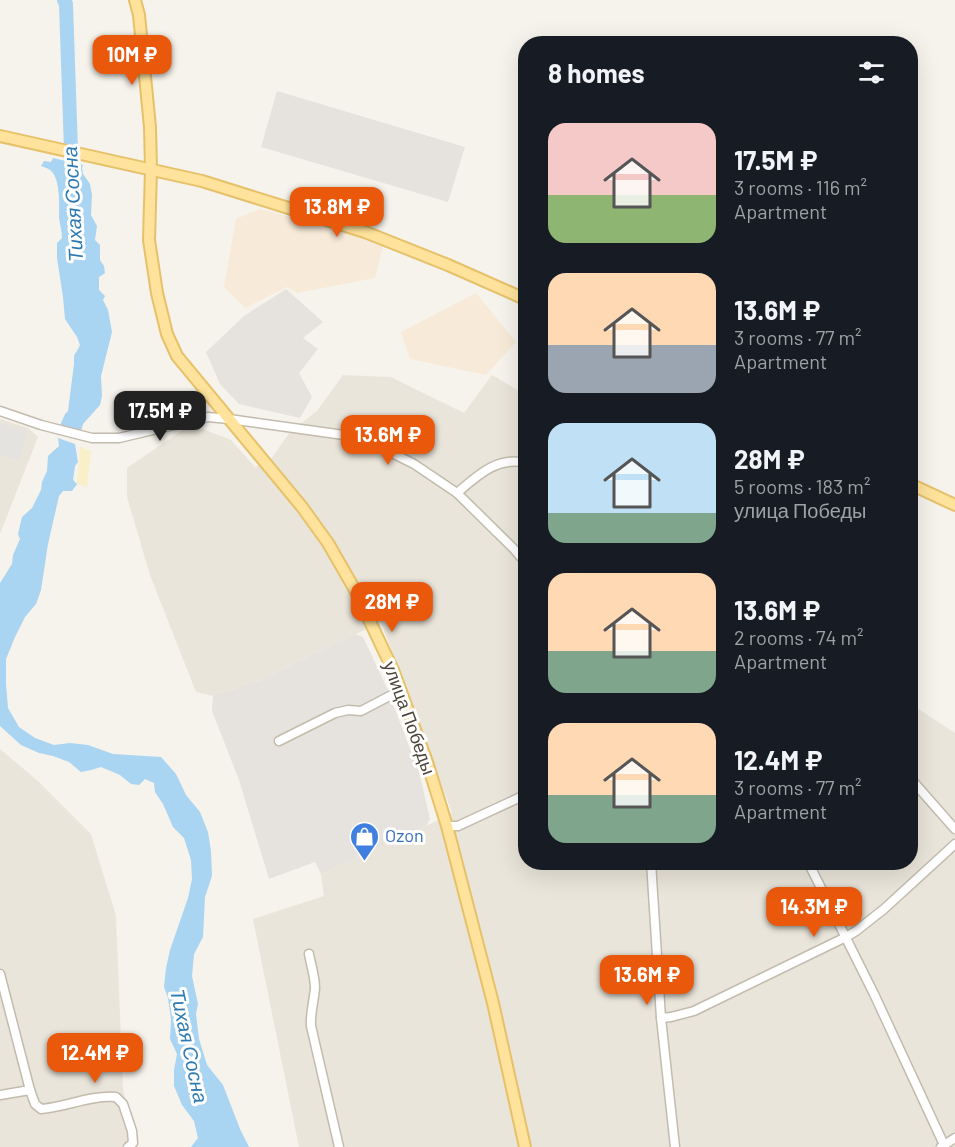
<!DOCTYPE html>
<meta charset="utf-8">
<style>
body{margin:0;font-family:Barlow,sans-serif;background:#242831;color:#f1f3f6;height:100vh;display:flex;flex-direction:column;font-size:22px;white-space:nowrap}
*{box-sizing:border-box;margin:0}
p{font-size:20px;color:#9ea1a6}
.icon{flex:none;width:33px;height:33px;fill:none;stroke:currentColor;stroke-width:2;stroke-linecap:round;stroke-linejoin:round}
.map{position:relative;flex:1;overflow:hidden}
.drawer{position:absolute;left:518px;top:36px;width:400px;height:834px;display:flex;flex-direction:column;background:#171b24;border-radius:24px;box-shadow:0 6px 24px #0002}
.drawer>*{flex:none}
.price{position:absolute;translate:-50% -51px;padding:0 14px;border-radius:12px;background:#ea580c;color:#fff;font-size:20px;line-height:39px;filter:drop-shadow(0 2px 3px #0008)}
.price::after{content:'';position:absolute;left:50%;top:36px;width:18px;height:14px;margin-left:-9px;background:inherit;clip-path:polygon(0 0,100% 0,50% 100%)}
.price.active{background:#222;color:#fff}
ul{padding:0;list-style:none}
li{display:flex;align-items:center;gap:18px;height:150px;padding:0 30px}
li span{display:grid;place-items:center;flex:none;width:168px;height:120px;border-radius:18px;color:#555}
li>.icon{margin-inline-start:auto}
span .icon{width:72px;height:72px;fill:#fffc;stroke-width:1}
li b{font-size:26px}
h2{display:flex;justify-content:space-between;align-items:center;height:72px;padding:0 30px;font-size:26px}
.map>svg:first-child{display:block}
</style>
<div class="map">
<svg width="955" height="1147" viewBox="0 0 955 1147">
<rect width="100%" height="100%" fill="#f6f3ec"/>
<!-- residential -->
<g fill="#eae5da">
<polygon points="343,375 391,377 464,413 492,375 521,392 525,388 525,862 910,862 911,704 955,733 955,1147 299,1147 253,919 324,896 321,874 426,826 452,813 381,622 259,681 213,696 196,692 150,575 127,497 127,468 187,427 203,429 231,440 255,467 271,459 290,432 317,411"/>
<polygon points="0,419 28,428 38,437 0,534"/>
<polygon points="0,749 39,782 91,834 116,916 123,1089 136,1147 0,1147"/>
</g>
<!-- commercial -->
<g fill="#f7ead8">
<polygon points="260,209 346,232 383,245 375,278 297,293 287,287 245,308 224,287 236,219"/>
<polygon points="476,293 516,342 486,375 410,359 401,332"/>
</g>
<!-- industrial -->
<g fill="#e6e2dd">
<polygon points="277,91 465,147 448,202 261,147"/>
<polygon points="286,289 323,322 303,338 318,349 299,373 312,397 300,418 239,404 220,384 206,352 244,316"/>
<polygon points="356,634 363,637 386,686 419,772 430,819 426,826 321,874 315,862 269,879 239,780 212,711 213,696 259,681"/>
</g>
<!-- sand -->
<polygon fill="#f9efc9" points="80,447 91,451 87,487 77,484"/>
<!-- parking -->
<polygon fill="#e5e3e0" points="0,423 28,431 19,460 0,455"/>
<!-- water -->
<g fill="#a9d4f2">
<path d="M53,158L83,165L82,168L83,174L90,184L92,195L91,215L97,226L95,240L100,245V260L104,266L105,273L99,277V290L105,296L103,300L108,310L112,332L101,376L102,396L100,405L83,424L80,434L59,428L65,414L68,411L74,364V355L77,351L80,345L77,337L65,319L63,297L57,258V243L62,238C62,231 60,225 59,218C59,206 61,178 50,170C48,168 43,167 41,166L44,161L51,162Z"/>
<polygon points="58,438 75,444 78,462 75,466 73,480 77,484 72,491 63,491 59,496 48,544 41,590 36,604 25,617 15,637 6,659 6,684 8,708 19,727 35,738 54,745 70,743 88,745 113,754 161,757 176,774 186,795 200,812 208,832 211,851 212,876 205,897 203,937 194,954 192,976 198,1004 196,1014 199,1039 207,1065 223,1085 240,1129 249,1147 191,1147 198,1138 194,1121 182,1105 174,1086 174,1070 177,1054 170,1039 171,1019 168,998 164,987 166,968 170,950 188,898 192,879 191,860 184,838 173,827 163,804 155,792 154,783 145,779 139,785 131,784 120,775 101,767 91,770 81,772 69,762 53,756 39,753 21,745 0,726 0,583 12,564 13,555 20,539 18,534 22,517 32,508 41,490 42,482 47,471 48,456 59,446"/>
</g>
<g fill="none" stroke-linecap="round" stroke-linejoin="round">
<!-- river -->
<polyline stroke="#a9d4f2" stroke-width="14" points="64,0 66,4 72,180"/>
<defs>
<g id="minor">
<polyline points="0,411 41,425 92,438 119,438 208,417 229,419 351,436 384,449 414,464 457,493 513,548 525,562"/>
<path d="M457,493C477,476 497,456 525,463"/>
<polyline points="279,741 335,713 348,710 361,711 401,690"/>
<polyline points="910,778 955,829"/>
<polyline points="447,826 458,826 525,795"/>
<polyline points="651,862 661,1018 675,1147"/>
<polyline points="808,862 874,994 945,1147"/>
<path d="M309,954C311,965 315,977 315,988C314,1001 310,1013 311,1026L339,1147"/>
<polyline points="0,974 30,1090"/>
<polyline points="661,1018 671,1017 694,1011 846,937 856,931 884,909 955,844"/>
<path d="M0,1095L30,1090L35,1104L41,1109C66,1107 90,1095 116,1097L123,1104L132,1131L133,1143L128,1147"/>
<polyline points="941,1147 955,1138"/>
</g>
<g id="major">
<polyline points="135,0 139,15 150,127 151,169 149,240 157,293 167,334 177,356 302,507 328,543 355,590 393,670 427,762 447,826 493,1003 525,1147"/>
<polyline points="0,136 202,181 282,206 365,232 448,265 525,299"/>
<polyline points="910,484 955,505"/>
</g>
</defs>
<!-- minor casing -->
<use href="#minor" stroke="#c2bbae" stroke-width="11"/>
<!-- major casing -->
<use href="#major" stroke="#e6c16a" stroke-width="14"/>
<!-- minor -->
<use href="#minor" stroke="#fff" stroke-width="8"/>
<!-- major -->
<use href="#major" stroke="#ffe39c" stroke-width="10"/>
</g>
<!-- icons -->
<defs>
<symbol id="shop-pin" viewBox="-11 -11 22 30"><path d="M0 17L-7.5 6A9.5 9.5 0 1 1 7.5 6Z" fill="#3f7fe0" stroke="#fff"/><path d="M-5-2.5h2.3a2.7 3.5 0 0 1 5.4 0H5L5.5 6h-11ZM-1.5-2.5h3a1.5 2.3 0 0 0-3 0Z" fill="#fff"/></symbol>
</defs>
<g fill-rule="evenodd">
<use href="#shop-pin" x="348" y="820" width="33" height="45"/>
</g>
<g text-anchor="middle" stroke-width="6" stroke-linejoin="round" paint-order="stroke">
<!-- street labels -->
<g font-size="18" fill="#4b4439" stroke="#fff">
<text transform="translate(409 718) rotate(70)" y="6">улица Победы</text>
</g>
<!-- shop labels -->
<g font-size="18" fill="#366cbe" stroke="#fff" text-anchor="start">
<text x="385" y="842">Ozon</text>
</g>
<!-- water labels -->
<g font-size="20" font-style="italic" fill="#2e7ab2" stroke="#fff">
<text transform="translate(73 204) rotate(-93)" y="7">Тихая Сосна</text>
<text transform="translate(189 1046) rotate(78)" y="7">Тихая Сосна</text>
</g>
</g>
</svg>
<b class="price" style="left:132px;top:86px">10M ₽</b>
<b class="price" style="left:337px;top:238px">13.8M ₽</b>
<b class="price active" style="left:160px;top:442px">17.5M ₽</b>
<b class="price" style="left:388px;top:466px">13.6M ₽</b>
<b class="price" style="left:392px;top:633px">28M ₽</b>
<b class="price" style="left:814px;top:938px">14.3M ₽</b>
<b class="price" style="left:647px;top:1006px">13.6M ₽</b>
<b class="price" style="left:95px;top:1084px">12.4M ₽</b>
<section class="drawer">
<h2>8 homes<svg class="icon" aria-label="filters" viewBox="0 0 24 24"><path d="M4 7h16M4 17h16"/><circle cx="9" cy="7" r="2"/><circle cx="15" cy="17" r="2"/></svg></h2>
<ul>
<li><span style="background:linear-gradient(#f6c9c9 60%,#8fb573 0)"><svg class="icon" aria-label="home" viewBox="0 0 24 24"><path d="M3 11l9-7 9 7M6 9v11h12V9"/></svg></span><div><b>17.5M ₽</b><p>3 rooms · 116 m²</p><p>Apartment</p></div></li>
<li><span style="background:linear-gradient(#ffd9b3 60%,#9aa5b1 0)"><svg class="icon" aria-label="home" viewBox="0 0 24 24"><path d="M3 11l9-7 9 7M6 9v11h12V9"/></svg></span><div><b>13.6M ₽</b><p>3 rooms · 77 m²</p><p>Apartment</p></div></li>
<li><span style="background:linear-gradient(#bfe0f5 75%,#7fa58c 0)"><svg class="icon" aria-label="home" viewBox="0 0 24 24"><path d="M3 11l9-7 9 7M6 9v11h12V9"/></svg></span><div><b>28M ₽</b><p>5 rooms · 183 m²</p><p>улица Победы</p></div></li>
<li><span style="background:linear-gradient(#ffd9b3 65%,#7fa58c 0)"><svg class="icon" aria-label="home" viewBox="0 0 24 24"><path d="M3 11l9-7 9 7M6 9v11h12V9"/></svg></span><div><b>13.6M ₽</b><p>2 rooms · 74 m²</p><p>Apartment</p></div></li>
<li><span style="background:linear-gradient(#ffd9b3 60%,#7fa58c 0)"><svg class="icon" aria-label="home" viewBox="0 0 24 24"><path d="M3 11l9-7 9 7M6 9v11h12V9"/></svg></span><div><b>12.4M ₽</b><p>3 rooms · 77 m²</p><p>Apartment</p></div></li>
</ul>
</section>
</div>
